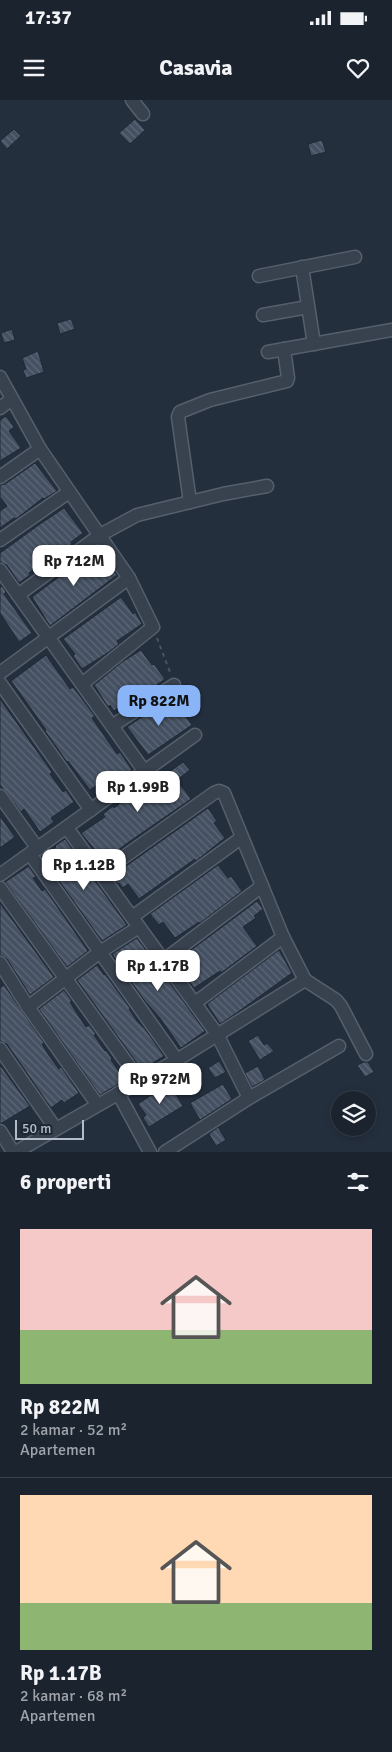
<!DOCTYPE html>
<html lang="id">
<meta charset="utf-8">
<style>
body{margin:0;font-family:Signika,sans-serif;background:#282f3a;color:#f1f3f6;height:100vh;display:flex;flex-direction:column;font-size:19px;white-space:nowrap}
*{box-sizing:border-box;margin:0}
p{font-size:16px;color:#a0a4aa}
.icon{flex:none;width:28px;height:28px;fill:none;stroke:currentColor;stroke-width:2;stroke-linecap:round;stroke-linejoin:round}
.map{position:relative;height:1052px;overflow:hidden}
.drawer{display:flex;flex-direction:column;background:#1b232e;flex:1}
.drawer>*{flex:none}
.controls{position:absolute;left:331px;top:991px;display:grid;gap:10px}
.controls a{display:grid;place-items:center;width:45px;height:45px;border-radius:50%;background:#1b232e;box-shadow:0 2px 8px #0003,0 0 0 1px #39404a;font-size:25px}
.scale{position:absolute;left:15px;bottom:12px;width:69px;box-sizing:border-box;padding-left:5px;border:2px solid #b4bcc9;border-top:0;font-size:14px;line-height:18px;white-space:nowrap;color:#b4bcc9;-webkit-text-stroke:4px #1d2633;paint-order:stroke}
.price{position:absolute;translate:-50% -42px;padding:0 11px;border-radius:10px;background:#fff;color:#222;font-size:16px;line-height:32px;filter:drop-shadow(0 1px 2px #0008)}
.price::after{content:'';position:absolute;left:50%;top:30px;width:15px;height:11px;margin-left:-8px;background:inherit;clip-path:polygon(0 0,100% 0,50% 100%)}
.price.selected{background:#8ab4f8;color:#111}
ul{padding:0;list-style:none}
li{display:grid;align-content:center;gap:10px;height:265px;padding:0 20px}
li+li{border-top:1px solid #39404a}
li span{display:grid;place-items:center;height:155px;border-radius:0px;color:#555}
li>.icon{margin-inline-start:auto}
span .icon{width:90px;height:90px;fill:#fffc;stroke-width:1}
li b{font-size:21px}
h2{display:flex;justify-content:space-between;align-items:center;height:60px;padding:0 20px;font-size:21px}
.status{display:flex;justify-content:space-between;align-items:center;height:35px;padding:0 25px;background:#1b232e;direction:ltr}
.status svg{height:14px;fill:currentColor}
header{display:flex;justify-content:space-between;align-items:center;height:65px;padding:0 20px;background:#1b232e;font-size:22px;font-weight:700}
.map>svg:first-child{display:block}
</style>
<div class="status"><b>17:37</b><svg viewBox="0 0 49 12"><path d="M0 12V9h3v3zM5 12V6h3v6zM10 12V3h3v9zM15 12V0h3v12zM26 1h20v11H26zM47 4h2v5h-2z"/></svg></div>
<header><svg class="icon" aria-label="menu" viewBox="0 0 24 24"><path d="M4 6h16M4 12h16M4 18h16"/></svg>Casavia<svg class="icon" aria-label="heart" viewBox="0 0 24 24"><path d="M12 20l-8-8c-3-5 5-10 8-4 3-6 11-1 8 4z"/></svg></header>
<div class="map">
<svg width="392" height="1052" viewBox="0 0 392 1052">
<defs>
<pattern id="building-back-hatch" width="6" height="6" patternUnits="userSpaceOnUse" patternTransform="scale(1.25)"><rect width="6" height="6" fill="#455162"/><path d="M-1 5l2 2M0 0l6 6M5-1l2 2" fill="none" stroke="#5d6877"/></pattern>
</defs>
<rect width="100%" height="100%" fill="#242f3e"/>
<!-- building -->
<g fill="url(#building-back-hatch)" stroke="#1f2835">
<polygon points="135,19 145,30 130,44 119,33"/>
<polygon points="14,29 21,36 7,49 0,41"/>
<polygon points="322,40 326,52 311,56 308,44"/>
<polygon points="71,219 75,229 60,234 57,223"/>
<polygon points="12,229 15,240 4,243 1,233"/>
<polygon points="38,251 44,272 26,278 23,270 26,269 22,258"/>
<polygon points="6,316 14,327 9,331 21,348 0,361 0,320"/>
<polygon points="35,363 57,391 44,399 43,398 16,419 14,418 0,428 0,411 7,406 0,397 0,385 5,384"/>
<polygon points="64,408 83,433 71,442 72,444 42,463 29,473 30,475 19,483 7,465 0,462 0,453 40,424"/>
<polygon points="95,450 106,464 108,462 117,475 50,526 32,497"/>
<polygon points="2,486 6,492 4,494 32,533 19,542 0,513 0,488"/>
<polygon points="121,497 133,514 135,512 142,524 117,541 119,544 109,552 82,569 73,556 75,554 63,539"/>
<polygon points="141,550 152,565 154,564 165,579 151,589 150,586 126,605 125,603 114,611 110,605 108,607 94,585 122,562"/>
<polygon points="46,555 70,589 73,587 95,616 92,618 117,654 120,652 132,670 114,683 109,677 90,690 68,661 67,662 45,631 46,630 34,613 11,581"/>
<polygon points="0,599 52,672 50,674 63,692 66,690 74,702 51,718 54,722 40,732 24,709 21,712 0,685"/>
<polygon points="165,601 175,615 182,610 192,625 148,655 127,627"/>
<polygon points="183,662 190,670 177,680 191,699 126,744 104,761 81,733 105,717 103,714 113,706 114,708 128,697 129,699 168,671 169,672"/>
<polygon points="208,708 217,721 214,723 225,738 196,761 195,759 139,799 128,784 123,788 119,783 118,784 112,776"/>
<polygon points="0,716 15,737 0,748"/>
<polygon points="65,739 127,825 102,841 42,757 56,747 55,746"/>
<polygon points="218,765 228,778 231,776 242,791 200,823 199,822 175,838 163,822 159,825 150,814"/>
<polygon points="29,766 36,777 33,778 42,791 45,789 88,851 67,867 5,782"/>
<polygon points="257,801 263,809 254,816 256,818 243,827 257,846 221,873 220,871 194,888 175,862"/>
<polygon points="0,803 54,877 30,895 7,859 0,855"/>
<polygon points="137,838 205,931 181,948 160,918 144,900 112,854"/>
<polygon points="279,850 292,873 238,912 220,924 207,904"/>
<polygon points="97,865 104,875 105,874 130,908 129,909 137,921 145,929 164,956 142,970 77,880"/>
<polygon points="4,885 44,943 42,944 48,954 59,969 61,967 79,993 64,1003 62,1000 51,1008 7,944 0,941 0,888"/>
<polygon points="64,890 72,901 70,902 78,915 86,927 89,925 96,934 94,935 105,951 106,950 112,959 111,960 125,980 100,995 39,909"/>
<polygon points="258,935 264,945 267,943 274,951 260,960 248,941"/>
<polygon points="219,961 226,972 215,978 208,968"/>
<polygon points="364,962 368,962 374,972 365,977 357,965"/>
<polygon points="0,965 30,1006 2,1023 0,1023"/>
<polygon points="258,966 265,980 252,987 245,973"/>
<polygon points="169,983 183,1006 149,1027 143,1018 146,1015 138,1004"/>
<polygon points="223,984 232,999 200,1020 190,1003"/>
<polygon points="218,1027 226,1040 216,1046 209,1034"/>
</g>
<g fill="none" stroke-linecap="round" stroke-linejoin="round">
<defs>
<g id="minor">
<polyline points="132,0 143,14"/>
<polyline points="302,167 314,244"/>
<polyline points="259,176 355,157"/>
<polyline points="263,215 308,207"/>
<polyline points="268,252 392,230"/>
<polyline points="0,277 40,349 129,478 153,527 82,584"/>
<polyline points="0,308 12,299"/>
<polyline points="0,377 40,349"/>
<polyline points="190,402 178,317 180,312 210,300 287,281 288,278 284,249"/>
<polyline points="0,440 69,392"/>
<polyline points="0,470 145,672"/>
<polyline points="18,495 100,435 137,415 223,394 267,386"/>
<polyline points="0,573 129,478"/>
<polyline points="0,583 91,710"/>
<polyline points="112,626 174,585"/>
<polyline points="0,696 38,749"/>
<polyline points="67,728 217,934 249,998"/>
<polyline points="30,754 177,960"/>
<polyline points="0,775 195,635"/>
<polyline points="0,788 140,981"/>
<polyline points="132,817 241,738"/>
<polyline points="164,860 262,786"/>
<polyline points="0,863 28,907 97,1004"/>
<polyline points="305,880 336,900 341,906 366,954"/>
<polyline points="195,903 283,837"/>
<polyline points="28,907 100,852 139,827"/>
<polyline points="0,949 56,1029"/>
<polyline points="118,993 150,1052"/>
<polyline points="0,1031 13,1052"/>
<polyline points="16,1052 177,960 305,880 283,837 224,693 219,691 214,693 100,774"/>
<polyline points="165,1052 249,998 339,946"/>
</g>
</defs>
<!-- minor casing -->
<use href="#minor" stroke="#565f6c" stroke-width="15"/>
<!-- path -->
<polyline stroke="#44595c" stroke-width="2" stroke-dasharray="4 4" stroke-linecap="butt" points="157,538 171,575"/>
<!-- minor -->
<use href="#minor" stroke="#38414e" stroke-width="12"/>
</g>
</svg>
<div class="controls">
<a><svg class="icon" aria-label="layers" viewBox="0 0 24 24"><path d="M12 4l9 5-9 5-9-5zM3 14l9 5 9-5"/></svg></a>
</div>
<div class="scale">50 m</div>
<b class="price" style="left:74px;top:487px">Rp 712M</b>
<b class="price selected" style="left:159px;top:627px">Rp 822M</b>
<b class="price" style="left:138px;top:713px">Rp 1.99B</b>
<b class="price" style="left:84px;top:791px">Rp 1.12B</b>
<b class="price" style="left:158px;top:892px">Rp 1.17B</b>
<b class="price" style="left:160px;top:1005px">Rp 972M</b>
</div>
<section class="drawer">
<h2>6 properti<svg class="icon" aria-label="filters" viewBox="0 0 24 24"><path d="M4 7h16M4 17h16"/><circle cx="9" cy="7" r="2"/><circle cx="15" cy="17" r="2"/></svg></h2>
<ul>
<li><span style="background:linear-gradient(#f6c9c9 65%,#8fb573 0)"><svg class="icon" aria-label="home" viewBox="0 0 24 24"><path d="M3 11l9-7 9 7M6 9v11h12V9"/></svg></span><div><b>Rp 822M</b><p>2 kamar · 52 m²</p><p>Apartemen</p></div></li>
<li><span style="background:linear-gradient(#ffd9b3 70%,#8fb573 0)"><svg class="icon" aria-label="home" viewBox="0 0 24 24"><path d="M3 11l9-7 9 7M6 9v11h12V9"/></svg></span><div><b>Rp 1.17B</b><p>2 kamar · 68 m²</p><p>Apartemen</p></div></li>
</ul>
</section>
